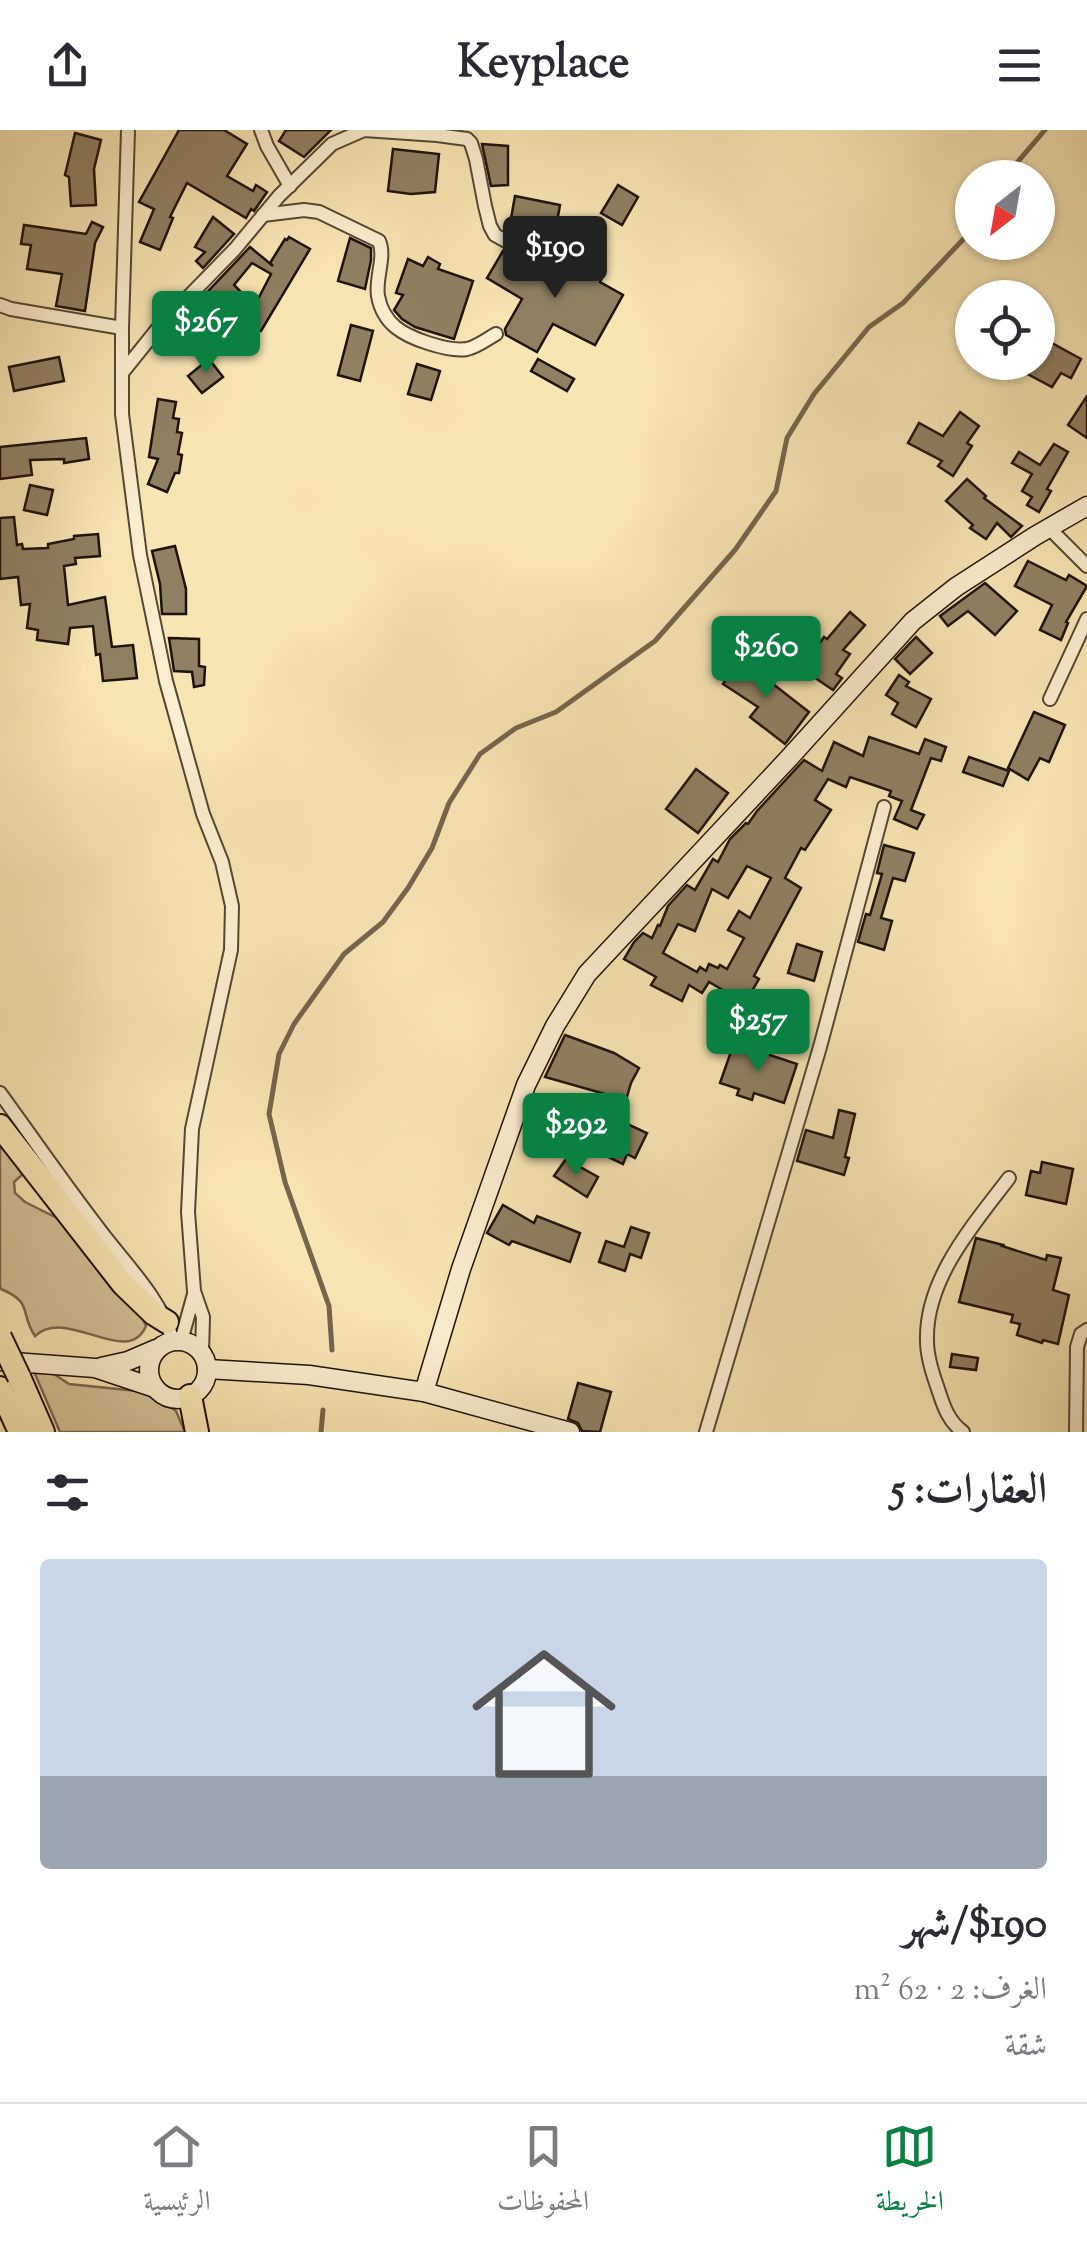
<!DOCTYPE html>
<html lang="ar">
<meta charset="utf-8">
<style>
body{margin:0;font-family:"Sorts Mill Goudy",Amiri,serif;background:#f2f2f3;color:#2b2b33;direction:rtl;height:100vh;display:flex;flex-direction:column;font-size:38px;white-space:nowrap}
*{box-sizing:border-box;margin:0}
p{font-size:32px;color:#7c7c81}
.icon{flex:none;width:55px;height:55px;fill:none;stroke:currentColor;stroke-width:2;stroke-linecap:round;stroke-linejoin:round}
.map{position:relative;height:1302px;overflow:hidden;direction:ltr}
.sheet{display:flex;flex-direction:column;background:#fff;flex:1}
.sheet>*{flex:none}
.needle{width:65px;rotate:211deg}
.buttons{position:absolute;left:955px;top:30px;display:grid;gap:20px}
.buttons a{display:grid;place-items:center;width:100px;height:100px;border-radius:50%;background:#fff;box-shadow:0 2px 8px #0004;font-size:50px}
.price{position:absolute;translate:-50% -85px;padding:0 22px;border-radius:10px;background:#0b8043;color:#fff;font-size:32px;line-height:65px;filter:drop-shadow(0 2px 5px #0008)}
.price::after{content:'';position:absolute;left:50%;top:60px;width:30px;height:22px;margin-left:-15px;background:inherit;clip-path:polygon(0 0,100% 0,50% 100%)}
.price.current{background:#222;color:#fff}
ul{padding:0;list-style:none}
li{display:grid;align-content:center;gap:20px;height:530px;padding:0 40px}
li+li{border-top:2px solid #e1e1e2}
li span{display:grid;place-items:center;height:310px;border-radius:10px;color:#555}
li>.icon{margin-inline-start:auto}
span .icon{width:180px;height:180px;fill:#fffc;stroke-width:1}
li b{font-size:42px}
h2{display:flex;justify-content:space-between;align-items:center;height:120px;padding:0 40px;font-size:42px}
header{display:flex;justify-content:space-between;align-items:center;height:130px;padding:0 40px;background:#fff;font-size:45px;font-weight:800}
.menu{display:flex;justify-content:space-around;align-items:center;height:140px;border-top:2px solid #e1e1e2;background:#fff;font-size:28px;color:#7c7c81}
.menu a{display:grid;justify-items:center;gap:5px}
.menu .current{color:#0b8043}
.map>svg:first-child{display:block}
</style>
<header><svg class="icon" aria-label="menu" viewBox="0 0 24 24"><path d="M4 6h16M4 12h16M4 18h16"/></svg>Keyplace<svg class="icon" aria-label="share" viewBox="0 0 24 24"><path d="M12 15V3M7 8l5-5 5 5M5 13v7h14v-7"/></svg></header>
<div class="map">
<svg width="1087" height="1302" viewBox="0 0 1087 1302">
<rect width="100%" height="100%" fill="#f7e5b3"/>
<filter id="stains"><feTurbulence type="fractalNoise" baseFrequency=".002" numOctaves="4"/><feColorMatrix values="0 0 0 0 .2 0 0 0 0 .09 0 0 0 0 .02 0 0 0 .5 -.17"/></filter>
<radialGradient id="worn" r=".72"><stop offset=".6" stop-color="#630" stop-opacity="0"/><stop offset="1" stop-color="#630" stop-opacity=".3"/></radialGradient>
<!-- green -->
<g fill="#d2c196" stroke="#786a50" stroke-width="2.5">
<path d="M0,1011L24,1043L14,1052L15,1063L25,1072L69,1094L141,1184L146,1196C128,1239 67,1176 35,1206C19,1182 34,1173 1,1159L0,1156Z"/>
<polygon points="36,1232 69,1254 147,1262 161,1269 176,1281 185,1302 60,1302 32,1237"/>
</g>
<g fill="none" stroke-linecap="round" stroke-linejoin="round">
<!-- stream -->
<g stroke="#74664d" stroke-width="5">
<polyline points="1004,48 1045,0"/>
<polyline points="332,1220 329,1176 285,1052 269,984 279,924 294,894 344,824 383,792 408,758 432,718 449,673 480,624 516,598 556,582 655,511 735,420 776,361 787,308 814,264 869,197 903,173 972,100"/>
<polyline points="321,1302 323,1280"/>
</g>
</g>
<!-- building -->
<g fill="#8f8062" stroke="#1e130a" stroke-width="2.5" fill-rule="evenodd">
<polygon points="179,0 224,0 247,14 227,46 253,61 256,55 267,62 254,81 251,79 246,88 187,53 170,87 173,88 160,120 140,112 154,79 139,72"/>
<polygon points="286,0 331,0 304,27 279,11"/>
<polygon points="75,3 101,10 94,39 96,75 71,76 69,47 65,45"/>
<polygon points="482,14 508,16 508,55 491,56"/>
<polygon points="393,19 439,24 435,62 411,64 388,61"/>
<polygon points="618,55 638,67 622,95 601,83"/>
<polygon points="515,66 560,75 555,103 510,94"/>
<polygon points="213,87 234,104 203,138 196,131 205,122 195,117"/>
<polygon points="92,92 103,97 95,113 85,181 56,176 62,144 27,139 31,115 21,114 24,95 86,104"/>
<polygon points="289,107 310,119 261,201 256,199 247,214 232,205 252,172 255,175 271,144 252,133 234,155 242,163 180,223 173,214 165,222 158,214 250,117 273,136 270,133 285,109 287,110"/>
<polygon points="350,108 371,118 371,130 365,159 338,151"/>
<polygon points="503,121 556,151 565,136 569,138 574,130 603,146 600,152 623,165 595,215 553,194 537,222 506,205 505,199 522,169 487,148"/>
<polygon points="428,127 440,134 438,139 473,151 454,209 415,197 402,189 394,180 403,165 396,163 408,129 423,136"/>
<polygon points="351,195 373,201 360,251 338,245"/>
<polygon points="1041,207 1081,229 1071,248 1061,243 1052,257 1022,241 1027,232 1038,232 1038,213"/>
<polygon points="59,227 64,251 14,261 9,237"/>
<polygon points="209,229 223,247 202,263 188,246"/>
<polygon points="538,229 574,249 567,261 531,241"/>
<polygon points="417,234 440,241 431,270 408,264"/>
<polygon points="1087,266 1087,308 1068,295"/>
<polygon points="158,269 176,272 173,288 179,289 177,302 182,303 178,324 182,325 179,343 175,343 167,362 148,354 158,329 149,327"/>
<polygon points="960,282 979,296 967,313 972,316 953,346 938,336 942,331 908,313 919,293 943,306"/>
<polygon points="86,308 89,329 64,333 64,329 30,330 32,345 0,349 0,317"/>
<polygon points="1054,314 1068,322 1047,359 1051,361 1039,382 1027,375 1032,367 1022,361 1032,344 1012,333 1019,322 1040,335"/>
<polygon points="967,349 986,366 984,368 1022,396 1011,407 997,393 986,409 970,398 973,395 946,371"/>
<polygon points="30,355 53,360 47,385 24,380"/>
<polygon points="14,387 17,415 22,414 23,419 48,418 48,414 74,409 74,406 98,404 100,426 75,428 76,434 64,436 68,475 105,467 112,517 133,515 137,548 103,551 100,524 96,525 93,496 70,498 68,514 37,510 38,500 27,498 30,474 21,475 18,447 0,449 0,388"/>
<polygon points="175,416 186,459 186,484 162,484 160,454 152,421"/>
<polygon points="1028,431 1066,450 1069,445 1087,456 1066,492 1068,493 1061,510 1040,500 1052,475 1015,456"/>
<polygon points="985,453 1017,481 995,505 968,481 948,496 940,486"/>
<polygon points="850,482 865,495 843,520 850,524 836,544 842,548 833,560 802,539 824,507 827,509"/>
<polygon points="916,507 932,523 910,544 895,529"/>
<polygon points="169,508 199,509 199,536 205,537 204,555 194,557 192,542 174,541"/>
<polygon points="741,527 766,544 764,547 809,582 785,614 750,587 758,577 723,554"/>
<polygon points="899,545 909,552 906,556 931,569 916,597 892,584 898,573 886,565"/>
<polygon points="1034,582 1065,595 1049,632 1040,628 1028,650 1008,638"/>
<path d="M869,607L919,624L925,609L946,617L941,631L931,628L911,680L924,685L917,699L894,689L902,671L889,666L891,661L850,647L846,657L828,649L815,670L831,680L805,720L801,718L785,748L801,758L754,846L759,849L738,885L726,875L733,866L709,852L702,863L689,855L682,871L651,855L656,847L624,829L634,812L643,803L652,808L658,795L660,796L668,776L687,755L695,760L713,729L718,732L730,709L746,693L748,694L757,681L804,630L822,641L834,612L863,626ZM747,736L771,748L750,788L739,781L728,800L744,808L727,839L720,835L718,838L709,834L706,841L700,837L697,842L663,823L678,794L695,801L712,759L728,768Z"/>
<polygon points="969,627 1009,641 1003,656 963,642"/>
<polygon points="696,639 728,663 698,703 666,679"/>
<polygon points="884,715 914,723 905,751 893,748 881,788 892,791 884,820 858,812 866,784 870,785 882,744 877,743"/>
<polygon points="797,814 822,822 814,851 788,843"/>
<polygon points="565,905 614,923 639,938 631,953 626,970 545,947"/>
<polygon points="734,913 797,934 784,973 754,963 752,970 737,965 739,959 720,953"/>
<polygon points="839,980 855,984 845,1027 849,1028 844,1045 797,1031 806,1000 833,1008"/>
<polygon points="610,986 647,1003 635,1028 627,1024 623,1034 610,1028 618,1011 601,1000"/>
<polygon points="566,1029 598,1047 587,1067 554,1046"/>
<polygon points="1042,1032 1073,1039 1066,1074 1026,1065 1031,1041 1040,1043"/>
<polygon points="503,1075 534,1093 537,1086 580,1103 570,1132 512,1111 509,1115 487,1103"/>
<polygon points="631,1097 649,1103 641,1128 630,1124 625,1141 599,1132 606,1111 624,1117"/>
<polygon points="976,1108 1003,1115 1002,1116 1046,1130 1047,1125 1061,1128 1053,1160 1069,1165 1058,1214 1043,1210 1042,1213 1017,1205 1020,1194 1011,1192 1013,1185 959,1172"/>
<polygon points="952,1224 978,1228 976,1240 950,1237"/>
<polygon points="578,1253 611,1262 600,1302 582,1301 578,1293 568,1289"/>
</g>
<g fill="none" stroke-linecap="round" stroke-linejoin="round">
<defs>
<g id="minor">
<polyline points="128,0 122,198 122,284 140,425 166,551 203,684 222,732 232,776 231,820 192,999 188,1082 194,1161 203,1187 202,1223"/>
<polyline points="261,0 267,16 290,56"/>
<path d="M263,85L304,80L319,82L379,111C386,127 375,148 378,166C383,194 403,205 428,213C440,217 454,221 467,219C477,217 487,209 496,204"/>
<polyline points="0,175 11,179 122,198"/>
<polyline points="122,243 159,197 235,119 279,66 332,14 364,0 437,5 467,9 471,13 476,29 485,76 490,96 495,105 506,111 526,110"/>
<polyline points="1049,398 1087,436"/>
<polyline points="1050,569 1087,489"/>
<path d="M0,963C32,1007 63,1052 96,1095C123,1132 160,1166 173,1211"/>
<polyline points="181,1211 194,1164"/>
<polyline points="706,1302 820,917 884,677"/>
<path d="M963,1302C947,1290 943,1274 937,1256C932,1242 927,1226 927,1211C925,1149 974,1094 1009,1048"/>
<polyline points="1076,1302 1077,1217 1081,1204 1087,1200"/>
</g>
<g id="secondary">
<circle cx="178" cy="1240" r="29"/>
<polyline points="0,1231 95,1238 155,1258"/>
<polyline points="101,1237 128,1231 156,1219"/>
<polyline points="207,1239 309,1245 424,1262 570,1302"/>
<polyline points="424,1262 461,1139 526,955 555,896 587,844 790,627 913,491 956,457 1035,406 1087,376"/>
</g>
<g id="trunk">
<polyline points="0,996 123,1154 154,1184 167,1192"/>
<polyline points="19,1247 43,1302"/>
<polyline points="0,1258 20,1302"/>
<polyline points="190,1266 197,1302"/>
</g>
</defs>
<!-- minor casing -->
<use href="#minor" stroke="#544834" stroke-width="16"/>
<!-- secondary casing -->
<use href="#secondary" stroke="#1e130a" stroke-width="21"/>
<!-- trunk casing -->
<use href="#trunk" stroke="#1e130a" stroke-width="26"/>
<!-- minor -->
<use href="#minor" stroke="#faeece" stroke-width="12"/>
<!-- secondary -->
<use href="#secondary" stroke="#faeece" stroke-width="18"/>
<!-- trunk -->
<use href="#trunk" stroke="#f7e5b3" stroke-width="22"/>
<defs>
<polyline id="trunk-bridge" points="0,1207 19,1247"/>
</defs>
<!-- trunk-bridge casing -->
<use href="#trunk-bridge" stroke="#1e130a" stroke-width="26" stroke-linecap="butt"/>
<!-- trunk-bridge -->
<use href="#trunk-bridge" stroke="#f7e5b3" stroke-width="22"/>
</g>
<rect width="100%" height="100%" filter="url(#stains)"/>
<rect width="100%" height="100%" fill="url(#worn)"/>
</svg>
<div class="buttons">
<a><svg class="needle" viewBox="-14 -14 28 28"><path d="M0-13l5 13h-10z" fill="#e53935"/><path d="M0 13l5-13h-10z" fill="#7c7c81"/></svg></a>
<a><svg class="icon" aria-label="locate" viewBox="0 0 24 24"><circle cx="12" cy="12" r="6"/><path d="M12 2v4M12 18v4M2 12h4M18 12h4"/></svg></a>
</div>
<b class="price current" style="left:555px;top:171px">$190</b>
<b class="price" style="left:206px;top:246px">$267</b>
<b class="price" style="left:766px;top:571px">$260</b>
<b class="price" style="left:758px;top:944px">$257</b>
<b class="price" style="left:576px;top:1048px">$292</b>
</div>
<section class="sheet">
<h2>العقارات: 5<svg class="icon" aria-label="filters" viewBox="0 0 24 24"><path d="M4 7h16M4 17h16"/><circle cx="9" cy="7" r="2"/><circle cx="15" cy="17" r="2"/></svg></h2>
<ul>
<li><span style="background:linear-gradient(#c9d6e8 70%,#9aa5b1 0)"><svg class="icon" aria-label="home" viewBox="0 0 24 24"><path d="M3 11l9-7 9 7M6 9v11h12V9"/></svg></span><div><b>$190/شهر</b><p>الغرف: 2 · 62 m²</p><p>شقة</p></div></li>
</ul>
</section>
<nav class="menu">
<a class="current"><svg class="icon" aria-label="map" viewBox="0 0 24 24"><path d="M3 6l6-2 6 2 6-2v14l-6 2-6-2-6 2zM9 4v14M15 6v14"/></svg>الخريطة</a>
<a><svg class="icon" aria-label="saved" viewBox="0 0 24 24"><path d="M7 4h10v16l-5-4-5 4z"/></svg>المحفوظات</a>
<a><svg class="icon" aria-label="home" viewBox="0 0 24 24"><path d="M3 11l9-7 9 7M6 9v11h12V9"/></svg>الرئيسية</a>
</nav>
